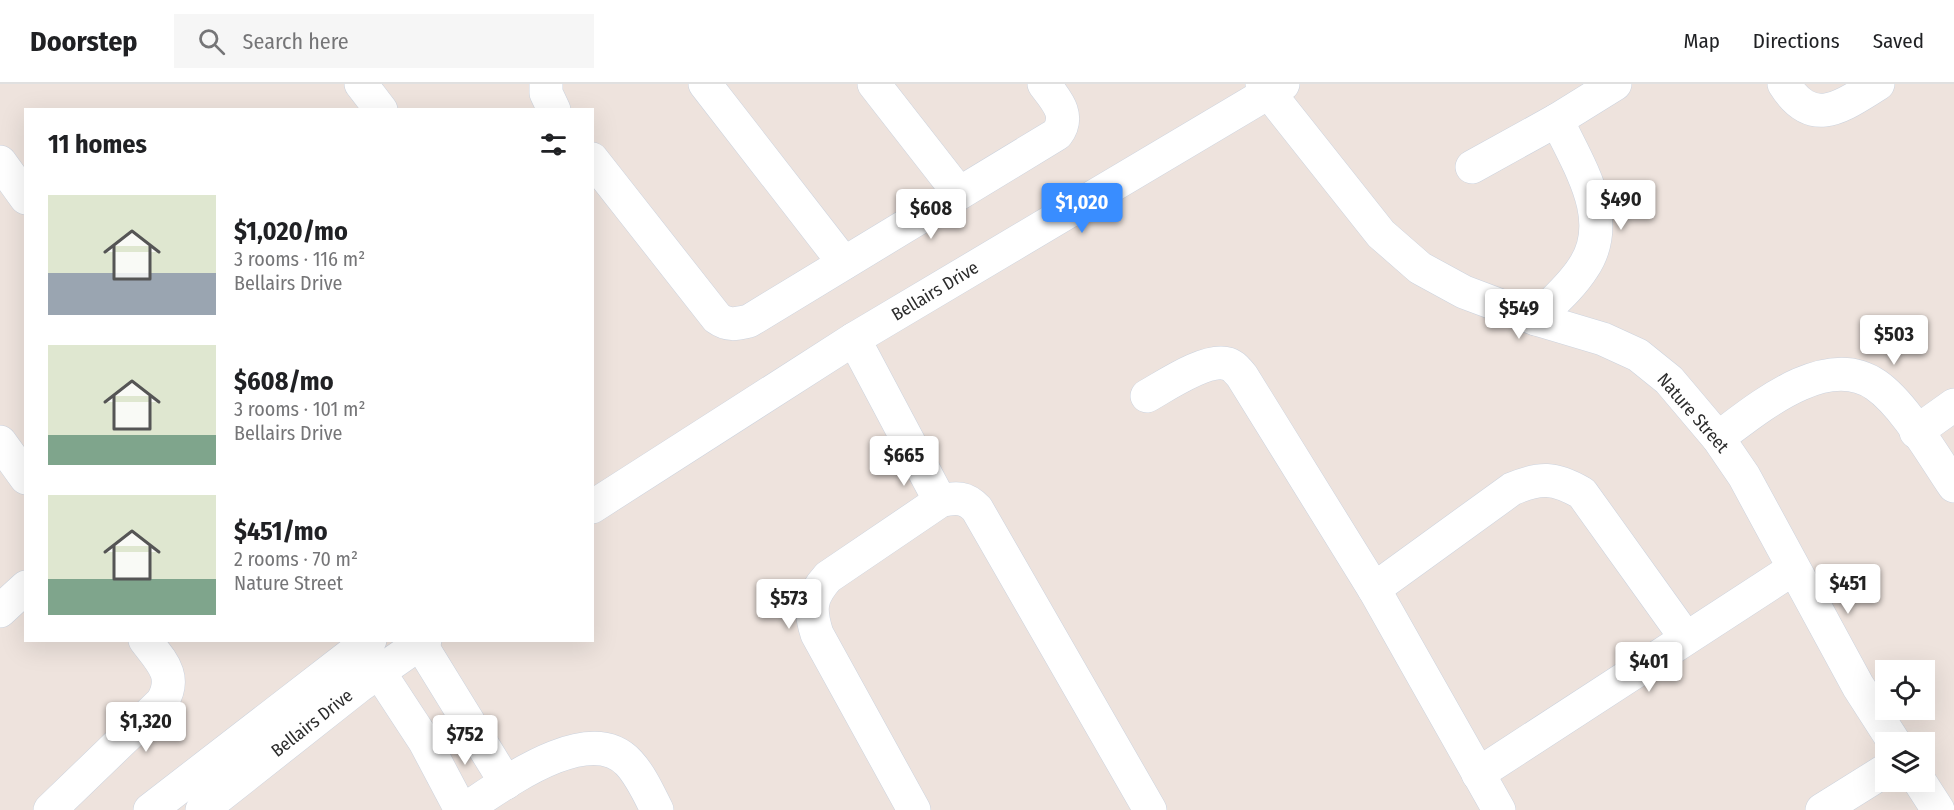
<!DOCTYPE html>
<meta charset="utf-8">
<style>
body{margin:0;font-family:"Fira Sans Condensed",sans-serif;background:#f6f6f6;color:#202124;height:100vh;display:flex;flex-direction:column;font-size:22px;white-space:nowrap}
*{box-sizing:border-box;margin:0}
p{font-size:20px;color:#757577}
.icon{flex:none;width:33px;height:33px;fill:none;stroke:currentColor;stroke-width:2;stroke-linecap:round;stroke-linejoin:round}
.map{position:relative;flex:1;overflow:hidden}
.panel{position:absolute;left:24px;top:24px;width:570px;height:534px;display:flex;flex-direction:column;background:#fff;border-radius:0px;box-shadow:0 6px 24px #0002}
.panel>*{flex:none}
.controls{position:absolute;left:1875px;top:576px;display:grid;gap:12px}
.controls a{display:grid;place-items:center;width:60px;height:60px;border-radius:0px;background:#fff;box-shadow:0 6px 24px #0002;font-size:30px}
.price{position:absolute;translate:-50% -51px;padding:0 14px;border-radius:6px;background:#fff;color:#222;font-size:20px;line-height:39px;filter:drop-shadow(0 2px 3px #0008)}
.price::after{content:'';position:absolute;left:50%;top:36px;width:18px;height:14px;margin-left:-9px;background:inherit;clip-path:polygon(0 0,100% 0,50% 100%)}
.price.current{background:#398dff;color:#fff}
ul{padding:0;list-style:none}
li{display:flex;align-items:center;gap:18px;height:150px;padding:0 24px}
li span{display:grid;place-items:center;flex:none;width:168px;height:120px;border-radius:0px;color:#555}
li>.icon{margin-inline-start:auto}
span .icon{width:72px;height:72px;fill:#fffc;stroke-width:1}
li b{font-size:26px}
h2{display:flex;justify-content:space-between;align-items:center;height:72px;padding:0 24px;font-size:26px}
header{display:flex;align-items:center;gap:36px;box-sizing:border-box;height:84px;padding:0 30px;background:#fff;border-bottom:2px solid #e0e0e0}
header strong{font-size:28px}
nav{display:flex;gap:33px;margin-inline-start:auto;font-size:21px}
.search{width:420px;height:54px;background:#f6f6f6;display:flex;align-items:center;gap:15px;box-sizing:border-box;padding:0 21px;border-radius:0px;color:#757577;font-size:22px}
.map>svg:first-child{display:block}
</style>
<header>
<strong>Doorstep</strong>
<div class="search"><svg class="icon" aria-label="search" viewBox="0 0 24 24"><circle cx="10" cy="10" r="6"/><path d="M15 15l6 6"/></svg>Search here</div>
<nav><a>Map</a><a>Directions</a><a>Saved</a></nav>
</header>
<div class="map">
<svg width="1954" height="726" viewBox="0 0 1954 726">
<rect width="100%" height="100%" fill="#eee3dd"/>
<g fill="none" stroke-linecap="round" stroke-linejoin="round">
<defs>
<g id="minor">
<polyline points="361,0 381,26"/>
<polyline points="546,0 546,9 554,26"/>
<polyline points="705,0 844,179"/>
<polyline points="874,0 959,109"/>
<polyline points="1262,0 1381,150 1420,184 1464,208 1536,235 1603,255 1638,271 1669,296 1718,354 1744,392 1858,602 1894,658"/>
<path d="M1784,0C1813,46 1842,22 1878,0"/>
<path d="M592,75L717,234C728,242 736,240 749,237L1057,50C1071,31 1056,16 1044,0"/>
<polyline points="0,78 26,114"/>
<polyline points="1472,83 1557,36 1615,0"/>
<path d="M1536,235C1552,219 1571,203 1583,184C1616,136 1578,81 1557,36"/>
<polyline points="854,255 940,417"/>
<path d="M1147,312C1165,302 1207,273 1228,280C1234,282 1238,287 1242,292L1374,505L1499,726"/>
<polyline points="1916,348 1954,321"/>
<path d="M1718,354C1757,325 1826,266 1876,301C1905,321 1934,373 1954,402"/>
<polyline points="0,358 26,394"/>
<polyline points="592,423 854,255 1283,0"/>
<path d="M1374,505L1512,405C1540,393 1554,393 1582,409L1686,554"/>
<polyline points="0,527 26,503"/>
<polyline points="418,556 506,699"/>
<polyline points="368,571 425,658 461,726"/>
<polyline points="1478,690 1793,485"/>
<polyline points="1920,698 1938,726"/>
<path d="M50,726L162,618C178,592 161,577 145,556"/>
<polyline points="150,726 370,556"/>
<polyline points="202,726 359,602 425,556"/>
<path d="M464,726C501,702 589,635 629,679C641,692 649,710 657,726"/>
<path d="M914,726L817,550C809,525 810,513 828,493L940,417C956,413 966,413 977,425L1150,726"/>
<polyline points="1822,726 1886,686"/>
</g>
</defs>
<!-- minor casing -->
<use href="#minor" stroke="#ccd3de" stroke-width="34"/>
<!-- minor -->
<use href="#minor" stroke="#fff" stroke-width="33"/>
</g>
<g text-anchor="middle" stroke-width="4.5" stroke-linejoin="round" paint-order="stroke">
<!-- street labels -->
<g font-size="18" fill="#2c2c2c" stroke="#fff">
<text transform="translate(935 207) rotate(-31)" y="6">Bellairs Drive</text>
<text transform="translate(1693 329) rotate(49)" y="6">Nature Street</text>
<text transform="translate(312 639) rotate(-38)" y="6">Bellairs Drive</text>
</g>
</g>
</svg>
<div class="controls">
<a><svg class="icon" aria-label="locate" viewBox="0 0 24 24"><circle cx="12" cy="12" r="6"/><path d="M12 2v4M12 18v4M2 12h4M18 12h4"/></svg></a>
<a><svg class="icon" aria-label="layers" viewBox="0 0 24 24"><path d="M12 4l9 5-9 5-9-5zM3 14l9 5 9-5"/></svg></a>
</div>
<b class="price" style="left:1621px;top:147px">$490</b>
<b class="price current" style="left:1082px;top:150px">$1,020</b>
<b class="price" style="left:931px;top:156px">$608</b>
<b class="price" style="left:1519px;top:256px">$549</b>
<b class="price" style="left:1894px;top:282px">$503</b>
<b class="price" style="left:904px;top:403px">$665</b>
<b class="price" style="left:1848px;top:531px">$451</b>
<b class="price" style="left:789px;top:546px">$573</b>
<b class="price" style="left:1649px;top:609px">$401</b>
<b class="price" style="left:146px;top:669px">$1,320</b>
<b class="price" style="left:465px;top:682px">$752</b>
<section class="panel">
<h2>11 homes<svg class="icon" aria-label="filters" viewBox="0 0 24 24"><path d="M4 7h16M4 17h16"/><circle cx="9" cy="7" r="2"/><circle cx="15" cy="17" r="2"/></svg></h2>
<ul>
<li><span style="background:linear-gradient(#dfe7d0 65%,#9aa5b1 0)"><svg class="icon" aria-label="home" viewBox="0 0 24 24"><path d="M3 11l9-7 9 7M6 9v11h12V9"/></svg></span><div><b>$1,020/mo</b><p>3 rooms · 116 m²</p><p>Bellairs Drive</p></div></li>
<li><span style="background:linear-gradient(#dfe7d0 75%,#7fa58c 0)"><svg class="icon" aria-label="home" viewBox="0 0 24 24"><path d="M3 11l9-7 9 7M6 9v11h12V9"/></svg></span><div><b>$608/mo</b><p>3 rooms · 101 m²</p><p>Bellairs Drive</p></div></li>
<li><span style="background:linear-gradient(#dfe7d0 70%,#7fa58c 0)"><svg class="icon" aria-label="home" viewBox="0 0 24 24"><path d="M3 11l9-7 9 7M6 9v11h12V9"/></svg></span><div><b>$451/mo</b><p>2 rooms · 70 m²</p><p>Nature Street</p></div></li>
</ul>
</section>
</div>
